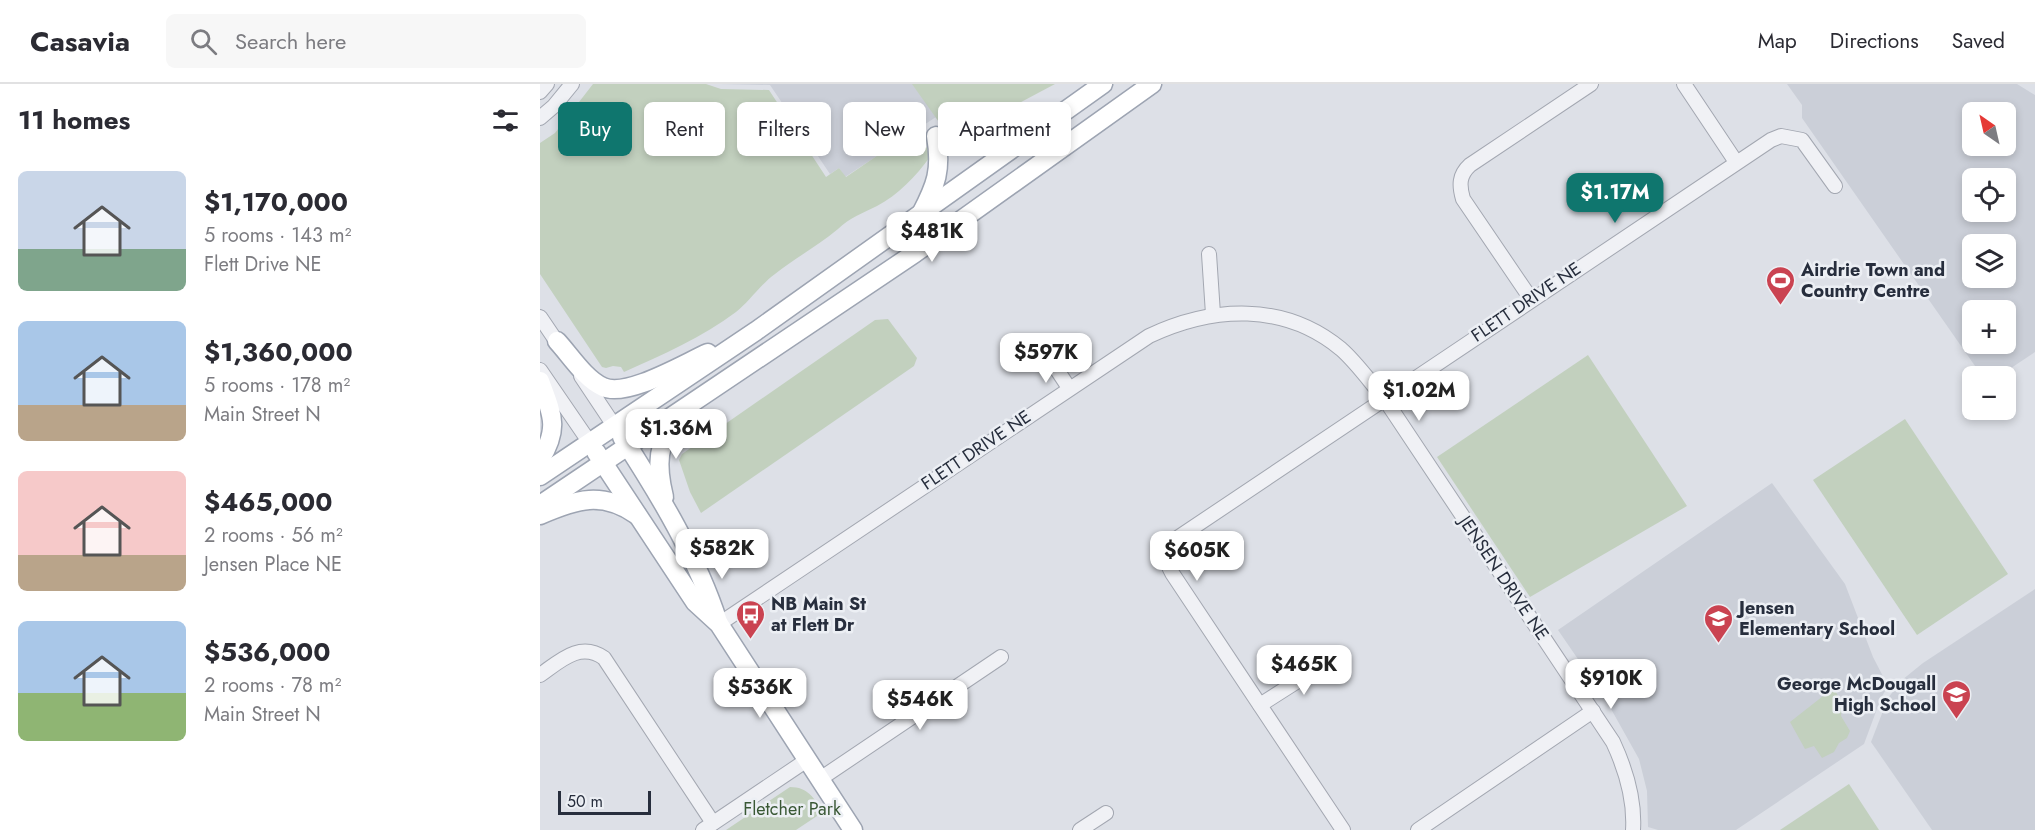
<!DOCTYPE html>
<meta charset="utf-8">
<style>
body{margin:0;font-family:Jost,sans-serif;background:#f7f7f7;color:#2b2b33;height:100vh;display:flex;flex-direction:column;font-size:22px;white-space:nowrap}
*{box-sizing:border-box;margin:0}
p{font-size:20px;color:#7c7c81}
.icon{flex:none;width:33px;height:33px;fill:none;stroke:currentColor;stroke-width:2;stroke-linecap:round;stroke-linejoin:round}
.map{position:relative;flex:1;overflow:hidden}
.side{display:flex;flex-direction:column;background:#fff;width:540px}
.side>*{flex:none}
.guide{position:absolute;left:18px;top:18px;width:570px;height:54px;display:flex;gap:12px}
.needle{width:39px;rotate:326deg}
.tools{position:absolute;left:1422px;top:18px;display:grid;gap:12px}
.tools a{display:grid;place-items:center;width:54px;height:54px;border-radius:9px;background:#fff;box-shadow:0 3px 9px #0003;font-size:30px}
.scale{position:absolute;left:18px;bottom:15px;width:93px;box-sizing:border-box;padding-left:6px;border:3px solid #272e3d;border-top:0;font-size:16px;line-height:21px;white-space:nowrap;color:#272e3d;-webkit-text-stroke:4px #eceff4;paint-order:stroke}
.price{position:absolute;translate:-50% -51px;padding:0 14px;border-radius:12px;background:#fff;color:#222;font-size:20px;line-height:39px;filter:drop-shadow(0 2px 3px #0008)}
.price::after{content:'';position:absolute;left:50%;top:36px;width:18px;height:14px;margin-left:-9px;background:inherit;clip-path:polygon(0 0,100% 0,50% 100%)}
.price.active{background:#0f766e;color:#fff}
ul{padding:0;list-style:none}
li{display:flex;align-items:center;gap:18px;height:150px;padding:0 18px}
li span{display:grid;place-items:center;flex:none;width:168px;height:120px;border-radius:9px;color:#555}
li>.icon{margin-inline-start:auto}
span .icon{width:72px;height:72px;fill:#fffc;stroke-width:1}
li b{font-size:26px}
h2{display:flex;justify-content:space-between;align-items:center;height:72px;padding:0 18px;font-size:26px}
.pill{padding:0 21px;border-radius:9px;background:#fff;box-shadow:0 3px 9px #0003;font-size:21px;line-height:54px}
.pill.active{background:#0f766e;color:#fff}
header{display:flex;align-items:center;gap:36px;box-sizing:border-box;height:84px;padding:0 30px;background:#fff;border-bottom:2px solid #e1e1e2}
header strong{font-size:28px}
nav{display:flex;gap:33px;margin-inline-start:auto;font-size:21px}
.search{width:420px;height:54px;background:#f7f7f7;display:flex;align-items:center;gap:15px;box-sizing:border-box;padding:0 21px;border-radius:9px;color:#7c7c81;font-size:22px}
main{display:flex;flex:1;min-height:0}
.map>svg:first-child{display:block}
</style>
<header>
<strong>Casavia</strong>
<div class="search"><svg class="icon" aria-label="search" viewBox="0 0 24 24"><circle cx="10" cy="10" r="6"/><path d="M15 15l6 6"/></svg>Search here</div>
<nav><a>Map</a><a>Directions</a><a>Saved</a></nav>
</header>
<main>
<section class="side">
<h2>11 homes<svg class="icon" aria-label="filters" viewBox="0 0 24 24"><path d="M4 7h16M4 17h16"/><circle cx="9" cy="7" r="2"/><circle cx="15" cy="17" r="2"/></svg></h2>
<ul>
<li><span style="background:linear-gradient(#c9d6e8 65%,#7fa58c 0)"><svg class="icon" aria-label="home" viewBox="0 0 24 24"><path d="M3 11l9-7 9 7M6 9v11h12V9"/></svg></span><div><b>$1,170,000</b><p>5 rooms · 143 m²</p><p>Flett Drive NE</p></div></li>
<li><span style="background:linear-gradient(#a9c7e8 70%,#b9a48a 0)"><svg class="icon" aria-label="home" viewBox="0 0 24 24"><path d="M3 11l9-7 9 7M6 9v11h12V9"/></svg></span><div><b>$1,360,000</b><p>5 rooms · 178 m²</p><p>Main Street N</p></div></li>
<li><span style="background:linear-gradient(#f6c9c9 70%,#b9a48a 0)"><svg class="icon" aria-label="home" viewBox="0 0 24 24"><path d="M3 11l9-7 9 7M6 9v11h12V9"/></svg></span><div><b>$465,000</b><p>2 rooms · 56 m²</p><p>Jensen Place NE</p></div></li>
<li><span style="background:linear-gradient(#a9c7e8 60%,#8fb573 0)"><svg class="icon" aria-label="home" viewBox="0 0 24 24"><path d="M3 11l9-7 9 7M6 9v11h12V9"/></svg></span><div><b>$536,000</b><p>2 rooms · 78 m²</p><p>Main Street N</p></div></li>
</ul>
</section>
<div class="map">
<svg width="1495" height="746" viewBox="0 0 1495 746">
<rect width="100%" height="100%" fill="#dde0e7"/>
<!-- built -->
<g fill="#cbcfd8" fill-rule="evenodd">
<polygon points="180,0 446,0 305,93 299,84 290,90 230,1"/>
<path d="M1247,0H1477L1495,11V268L1459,292H1442L1262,34V21ZM1432,28H1466V62H1432ZM1432,94H1466V128H1432ZM1466,160V194H1432V160ZM1432,226H1466V260H1432Z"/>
<polygon points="1232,399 1305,500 1333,573 1348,602 1341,614 1324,660 1196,746 1118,746 1108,743 1107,707 1099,675 1066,616 1018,546"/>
<polygon points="1495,505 1495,746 1392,746 1331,658 1348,614 1362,596 1383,579"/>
</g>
<!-- green -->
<g fill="#c2d0be">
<path d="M53,0H166L181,5L229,6L286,93L299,84L306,93L379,43L390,73C376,92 358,111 337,122C323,129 309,134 298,145C278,162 255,174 235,190C221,200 208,219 196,228C163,253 122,271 84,288L81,283L73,282L66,284L62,283L0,190V59L15,49Z"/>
<polygon points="372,0 515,0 423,49 401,41"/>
<polygon points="348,235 377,274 374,282 161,429 150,408 139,376 142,370 335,236"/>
<polygon points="1048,271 1147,422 990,513 897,373"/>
<polygon points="1365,335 1468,490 1377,551 1273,396"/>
<path d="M1292,605C1299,608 1303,624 1301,632L1310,647L1307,654L1299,659L1294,668L1282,674L1274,662L1265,665L1250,638Z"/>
<polygon points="1309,700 1339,746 1240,746"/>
<path d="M250,703C268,703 274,714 283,728L256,746H186Z"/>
</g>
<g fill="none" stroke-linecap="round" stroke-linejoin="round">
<defs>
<g id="minor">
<polyline points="1144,0 1196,78"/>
<polyline points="0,8 7,0"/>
<polyline points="0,34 14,22 32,0"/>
<polyline points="669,170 673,230"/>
<path d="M991,215L923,115C919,101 919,91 930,81L1051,0"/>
<polyline points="0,233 21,264"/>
<polyline points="508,272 529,304"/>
<polyline points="0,286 50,359"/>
<polyline points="41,292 75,343"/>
<path d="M179,540L609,252C673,222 744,218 801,265C817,279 830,298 844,314L1073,658C1086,686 1095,715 1093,746"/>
<path d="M0,591C20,577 40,557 64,574L173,739"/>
<polyline points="720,621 792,575"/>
<polyline points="280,695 461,573"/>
<polyline points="163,746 267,676"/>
<polyline points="540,746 566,729"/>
<path d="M803,746L632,489C626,478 625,471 630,459L1231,56L1241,52L1262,56L1295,102"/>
<polyline points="878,746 1053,627"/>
</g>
<g id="major">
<path d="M381,130C396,101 402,86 396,52C429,63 446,64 480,56"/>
<path d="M17,257C30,271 45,295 63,303C87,314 145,279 168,269"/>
<path d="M0,297C12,330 20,344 0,376"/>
<path d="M82,353C119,410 157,473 178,538"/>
<polyline points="56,368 155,518 179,540 313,746"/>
<polyline points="0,392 216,247 563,0"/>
<path d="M124,413C116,381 117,358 138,332"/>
<polyline points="0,421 375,169 612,0"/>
<path d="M0,431C37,415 62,407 97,431"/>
</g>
</defs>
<!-- minor casing -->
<use href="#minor" stroke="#a3a7b1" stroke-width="16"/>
<!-- major casing -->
<use href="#major" stroke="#9da4b2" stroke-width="21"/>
<!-- minor -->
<use href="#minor" stroke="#f0f1f5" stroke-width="14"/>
<!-- major -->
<use href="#major" stroke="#fff" stroke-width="18"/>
</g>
<!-- icons -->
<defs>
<symbol id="stadium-pin" viewBox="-11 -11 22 30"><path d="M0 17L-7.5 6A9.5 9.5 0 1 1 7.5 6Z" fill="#ca4351" stroke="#eceff4"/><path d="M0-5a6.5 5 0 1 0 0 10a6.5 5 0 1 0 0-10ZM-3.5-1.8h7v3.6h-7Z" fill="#fff"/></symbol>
<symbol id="bus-pin" viewBox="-11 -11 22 30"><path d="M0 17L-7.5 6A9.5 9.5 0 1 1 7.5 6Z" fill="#ca4351" stroke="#eceff4"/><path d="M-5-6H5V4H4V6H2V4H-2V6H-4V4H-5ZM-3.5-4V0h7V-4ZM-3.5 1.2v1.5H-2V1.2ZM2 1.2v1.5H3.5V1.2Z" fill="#fff"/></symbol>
<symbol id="school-pin" viewBox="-11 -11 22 30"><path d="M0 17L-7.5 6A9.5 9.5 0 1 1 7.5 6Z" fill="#ca4351" stroke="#eceff4"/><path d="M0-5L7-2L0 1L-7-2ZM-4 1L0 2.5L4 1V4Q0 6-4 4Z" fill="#fff"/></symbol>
</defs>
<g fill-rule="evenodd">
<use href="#stadium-pin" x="1224" y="180" width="33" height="45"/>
<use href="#bus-pin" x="194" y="514" width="33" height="45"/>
<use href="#school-pin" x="1162" y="518" width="33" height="45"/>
<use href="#school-pin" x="1400" y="594" width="33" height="45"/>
</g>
<g text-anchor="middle" stroke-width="5" stroke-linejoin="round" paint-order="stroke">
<!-- poi labels -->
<g font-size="18" font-weight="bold" fill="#272e3d" stroke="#eceff4" text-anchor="start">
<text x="1261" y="192">Airdrie Town and<tspan x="1261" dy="21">Country Centre</tspan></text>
<text x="231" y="526">NB Main St<tspan x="231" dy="21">at Flett Dr</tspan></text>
<text x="1199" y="530">Jensen<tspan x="1199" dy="21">Elementary School</tspan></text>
<text x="1396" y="606" text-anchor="end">George McDougall<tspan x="1396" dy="21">High School</tspan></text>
</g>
<!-- street labels -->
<g font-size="18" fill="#272e3d" stroke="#eceff4">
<text transform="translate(986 218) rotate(-34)" y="6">FLETT DRIVE NE</text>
<text transform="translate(436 366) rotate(-34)" y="6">FLETT DRIVE NE</text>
<text transform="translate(964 494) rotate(56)" y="6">JENSEN DRIVE NE</text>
</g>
<!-- park labels -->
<g font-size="18" fill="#395835" stroke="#eceff4">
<text x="252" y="731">Fletcher Park</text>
</g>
</g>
</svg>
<div class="tools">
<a><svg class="needle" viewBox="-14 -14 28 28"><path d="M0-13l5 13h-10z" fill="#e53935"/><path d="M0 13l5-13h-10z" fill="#7c7c81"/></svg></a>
<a><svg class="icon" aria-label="locate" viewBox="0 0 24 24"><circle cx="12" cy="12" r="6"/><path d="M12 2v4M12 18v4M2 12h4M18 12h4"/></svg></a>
<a><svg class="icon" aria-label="layers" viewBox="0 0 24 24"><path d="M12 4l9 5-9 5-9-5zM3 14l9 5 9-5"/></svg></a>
<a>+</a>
<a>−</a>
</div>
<div class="scale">50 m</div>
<b class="price active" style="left:1075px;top:140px">$1.17M</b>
<b class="price" style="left:392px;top:179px">$481K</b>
<b class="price" style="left:506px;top:300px">$597K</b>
<b class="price" style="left:879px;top:338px">$1.02M</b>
<b class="price" style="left:136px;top:376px">$1.36M</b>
<b class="price" style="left:182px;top:496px">$582K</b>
<b class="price" style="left:657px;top:498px">$605K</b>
<b class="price" style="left:764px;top:612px">$465K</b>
<b class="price" style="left:1071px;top:626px">$910K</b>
<b class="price" style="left:220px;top:635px">$536K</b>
<b class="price" style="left:380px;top:647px">$546K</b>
<div class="guide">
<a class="pill active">Buy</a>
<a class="pill">Rent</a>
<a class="pill">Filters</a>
<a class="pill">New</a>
<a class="pill">Apartment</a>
</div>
</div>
</main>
